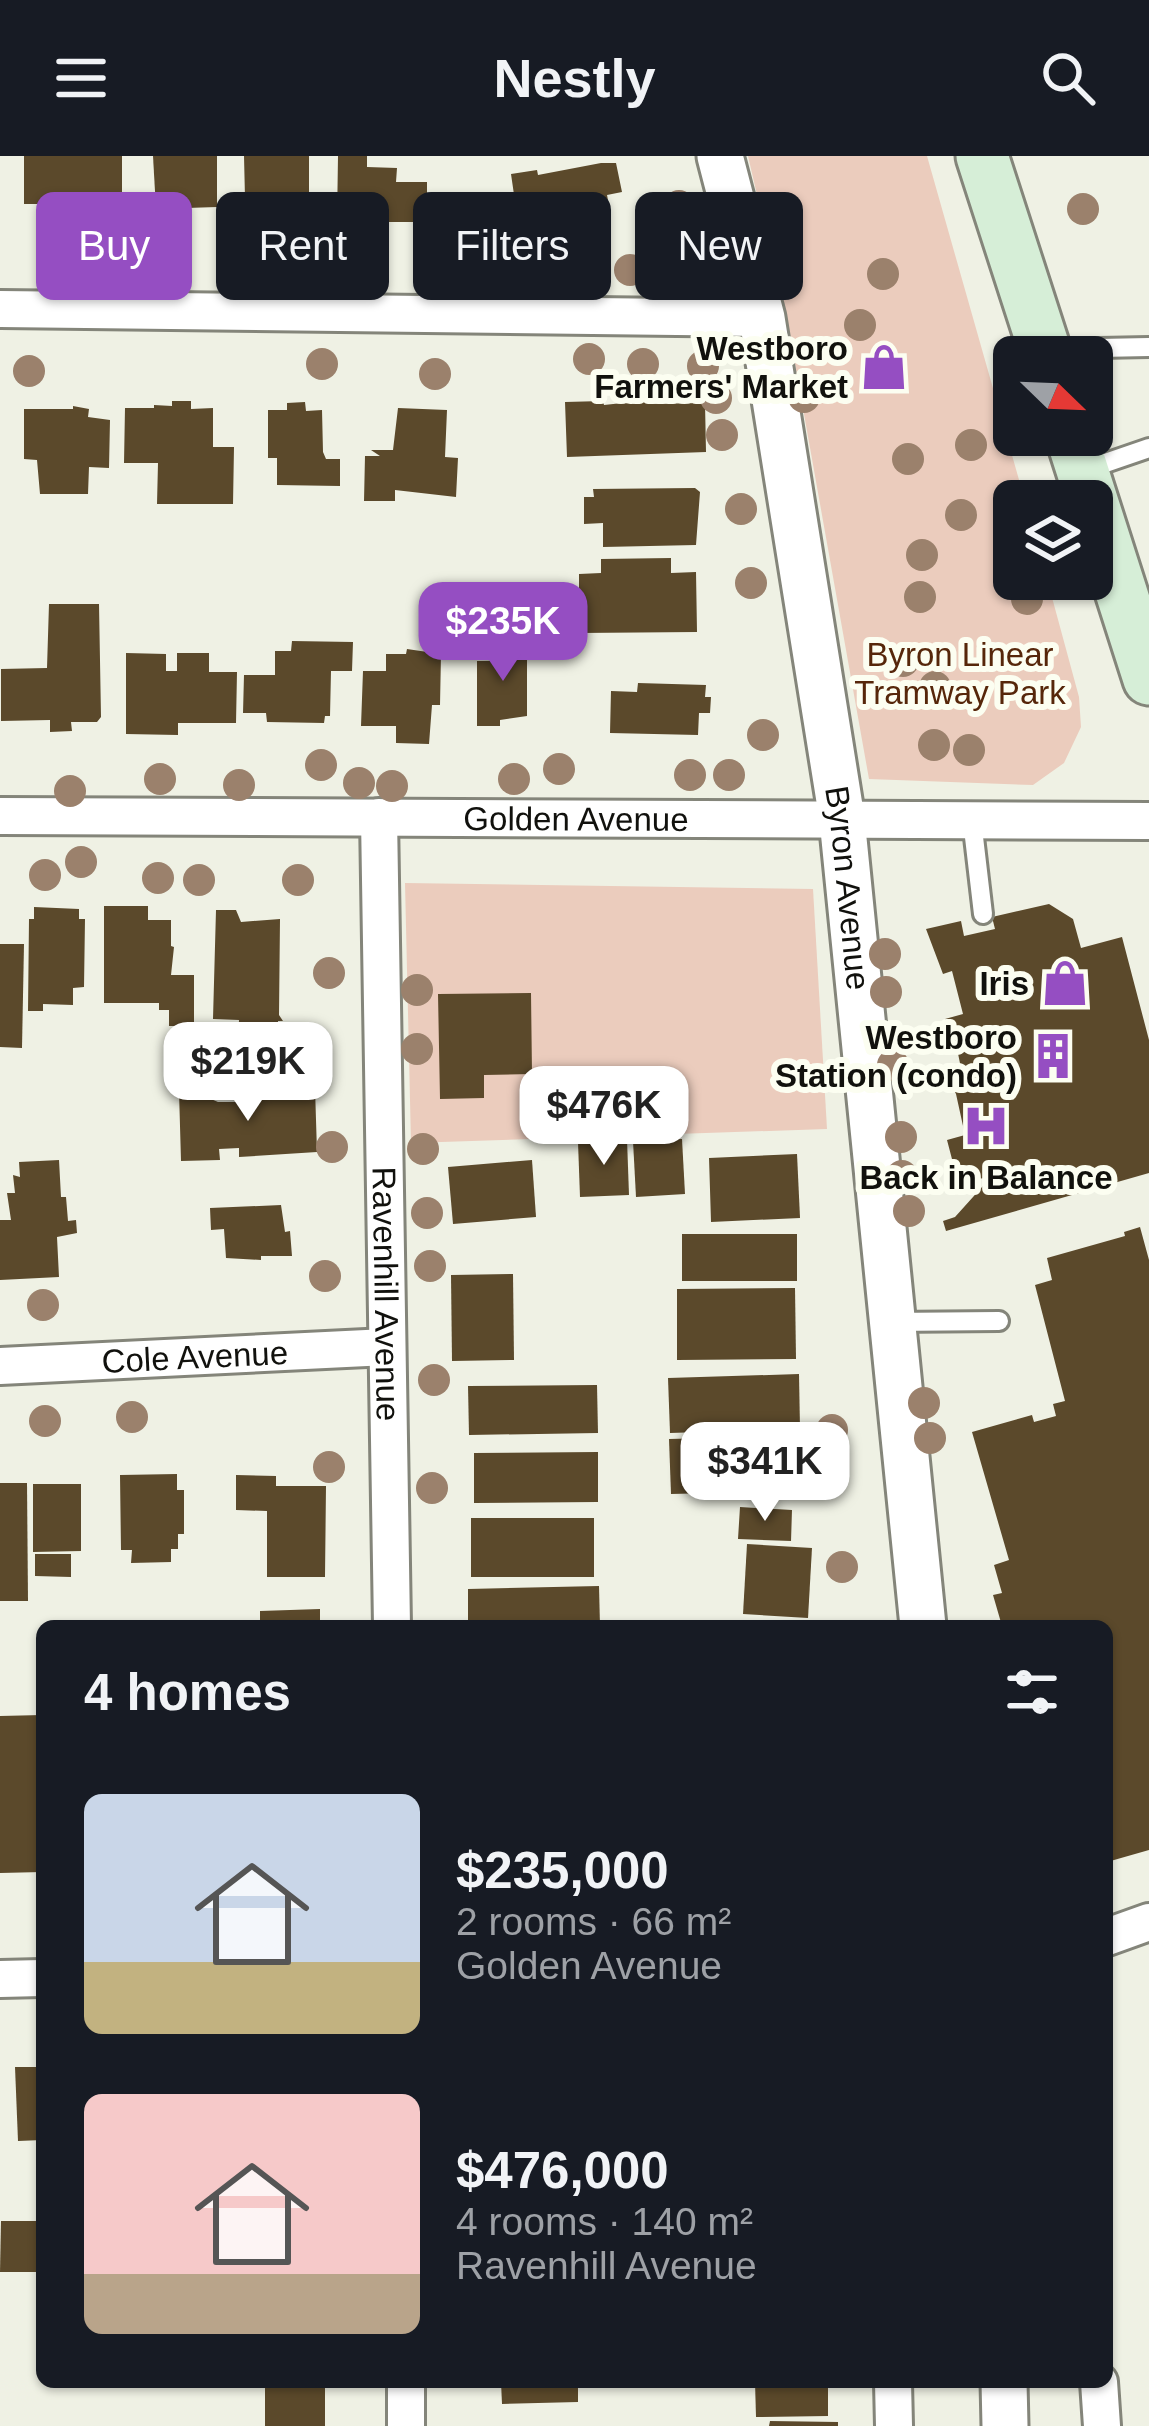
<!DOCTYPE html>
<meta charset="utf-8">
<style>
body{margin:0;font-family:Arial,sans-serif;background:#242831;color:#f1f3f6;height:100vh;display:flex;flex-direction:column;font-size:45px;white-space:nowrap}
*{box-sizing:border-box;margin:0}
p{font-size:39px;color:#9ea1a6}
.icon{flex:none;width:66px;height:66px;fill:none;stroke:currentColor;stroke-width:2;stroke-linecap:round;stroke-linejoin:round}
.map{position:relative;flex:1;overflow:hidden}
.side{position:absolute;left:36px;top:1464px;width:1077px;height:768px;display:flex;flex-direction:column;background:#171b24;border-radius:18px;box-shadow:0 3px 9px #0004}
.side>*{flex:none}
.hud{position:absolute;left:36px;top:36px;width:1077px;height:108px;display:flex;gap:24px}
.needle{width:78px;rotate:113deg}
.tools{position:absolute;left:993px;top:180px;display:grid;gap:24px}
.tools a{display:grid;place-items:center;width:120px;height:120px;border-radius:18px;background:#171b24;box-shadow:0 3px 9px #0004;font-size:60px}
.price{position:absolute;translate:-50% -102px;padding:0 27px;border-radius:24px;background:#fff;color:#222;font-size:39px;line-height:78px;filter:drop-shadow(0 3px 6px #0008)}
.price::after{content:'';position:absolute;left:50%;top:72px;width:36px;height:27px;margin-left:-18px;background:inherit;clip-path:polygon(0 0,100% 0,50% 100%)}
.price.current{background:#954ec2;color:#fff}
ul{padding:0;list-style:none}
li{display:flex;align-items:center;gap:36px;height:300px;padding:0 48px}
li span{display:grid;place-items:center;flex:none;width:336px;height:240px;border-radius:18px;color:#555}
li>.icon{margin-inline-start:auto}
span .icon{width:144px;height:144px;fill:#fffc;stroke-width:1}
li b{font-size:51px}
h2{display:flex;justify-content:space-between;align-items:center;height:144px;padding:0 48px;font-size:51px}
.chip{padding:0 42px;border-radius:18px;background:#171b24;box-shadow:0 3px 9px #0004;font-size:42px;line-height:108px}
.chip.current{background:#954ec2;color:#fff}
header{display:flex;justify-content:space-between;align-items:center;height:156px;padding:0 48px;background:#171b24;font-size:54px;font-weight:700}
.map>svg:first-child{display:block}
</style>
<header><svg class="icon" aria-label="menu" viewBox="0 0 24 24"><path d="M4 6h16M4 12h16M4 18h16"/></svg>Nestly<svg class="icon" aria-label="search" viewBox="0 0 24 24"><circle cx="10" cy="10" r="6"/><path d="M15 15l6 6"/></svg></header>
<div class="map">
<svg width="1149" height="2270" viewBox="0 0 1149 2270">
<rect width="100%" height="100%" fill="#eff1e4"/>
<!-- green -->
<g fill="#ebccbd">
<polygon points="748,0 927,0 1025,345 1014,345 1014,423 1047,423 1079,541 1081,571 1064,607 1033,629 869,623 791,185"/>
<polygon points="405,727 813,733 827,973 411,987"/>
</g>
<!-- building -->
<g fill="#5b492b">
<rect x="24" y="0" width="98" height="48"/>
<polygon points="153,0 217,0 217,51 156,53"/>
<polygon points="244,0 309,0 309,64 280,64 280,77 258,76 256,42 245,42"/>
<polygon points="338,0 367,0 367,11 397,12 396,26 427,26 427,66 337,66"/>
<polygon points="601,7 616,7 622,36 607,39 611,60 519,73 511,18 537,14 538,19"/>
<polygon points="650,244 650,248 705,247 706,296 567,301 565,246 603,245 604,249"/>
<polygon points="172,245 191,245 191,253 213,252 213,291 234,291 233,348 157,348 158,307 124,307 125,252 154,252 154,249 172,250"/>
<polygon points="305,246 306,255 322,254 323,296 326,303 340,303 340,330 277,329 277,302 268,302 268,254 287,254 287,247"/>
<polygon points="73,250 89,253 88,261 110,264 109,312 89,311 88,338 40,338 37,304 24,303 24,253 73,253"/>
<polygon points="398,252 447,254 445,301 458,302 456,341 395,334 395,345 364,345 365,300 380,300 371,294 393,294"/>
<polygon points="695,332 700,336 696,389 603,391 603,367 584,368 584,341 594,341 593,333"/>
<polygon points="671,402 671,417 696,416 697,476 579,477 579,418 601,417 601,403"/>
<polygon points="49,448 99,448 101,561 97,566 71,566 72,575 50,576 50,564 1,565 1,513 47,512"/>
<polygon points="527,483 527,560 500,564 500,570 477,570 477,505 495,505 495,484"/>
<polygon points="292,485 353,486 352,515 331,515 330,560 325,560 324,567 267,566 266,557 243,557 244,519 275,519 275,495 291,495"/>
<polygon points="407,493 441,498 440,549 432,549 429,588 396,587 396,570 361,570 363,515 386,515 386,498 406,498"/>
<polygon points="126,497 166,498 166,515 177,515 177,497 209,497 209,516 237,516 236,567 178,567 178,579 126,578"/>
<polygon points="638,527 706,529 705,541 711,541 710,557 699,557 698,579 610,577 611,535 637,536"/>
<polygon points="1049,748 1073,763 1081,792 1122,781 1149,884 1149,1017 946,1075 943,1065 955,1061 991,1021 958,1026 947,984 965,979 956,938 947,920 962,917 954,878 945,863 963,858 952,815 943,818 926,773 961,765 964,780 995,773 992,761"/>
<polygon points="104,750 148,750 148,764 171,764 171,790 174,791 171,819 194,819 194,870 169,870 169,854 159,854 159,847 104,847"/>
<polygon points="34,751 79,753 79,763 85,763 84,831 73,832 73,849 43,848 43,855 28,855 29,763 34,763"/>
<polygon points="216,754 236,754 241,766 280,763 279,859 283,865 278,865 278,876 283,876 283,881 299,881 299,926 236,925 239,864 213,863"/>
<polygon points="0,788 24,788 22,892 0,891"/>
<polygon points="531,837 532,918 484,919 484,942 440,943 438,838"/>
<polygon points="315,932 317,996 239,1001 239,992 219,993 220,1004 181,1005 179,935 211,934 211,943 218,946 237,946 240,934"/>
<polygon points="627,983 629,1039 580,1041 578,986"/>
<polygon points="682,983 685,1038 636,1041 633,985"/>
<polygon points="797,998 800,1062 711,1066 709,1002"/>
<polygon points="59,1004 61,1041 66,1041 68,1065 76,1064 77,1077 57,1081 59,1121 0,1124 0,1064 11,1064 7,1037 15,1037 13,1019 20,1021 19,1006"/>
<polygon points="532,1004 536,1061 453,1068 448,1011"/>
<polygon points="281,1049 285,1076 290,1075 292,1100 261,1100 261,1104 226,1102 224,1073 211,1074 210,1052"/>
<polygon points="1140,1071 1149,1104 1149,1694 1107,1706 1107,1470 1002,1470 993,1439 1002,1437 994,1409 1009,1404 972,1276 1032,1259 1034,1266 1056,1260 1053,1248 1065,1245 1035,1129 1052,1124 1047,1102 1125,1080 1124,1076"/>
<rect x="682" y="1078" width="115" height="47"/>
<polygon points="513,1118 514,1204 452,1205 451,1119"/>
<polygon points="795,1132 796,1203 677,1204 677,1133"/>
<polygon points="799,1218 800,1273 670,1277 668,1222"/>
<polygon points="597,1229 598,1277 469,1279 468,1230"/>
<polygon points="800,1280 802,1335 671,1338 669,1283"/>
<polygon points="598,1296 598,1346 474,1347 474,1297"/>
<polygon points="177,1318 177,1334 184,1334 184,1378 178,1378 178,1393 171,1393 171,1406 131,1407 132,1394 121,1394 120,1319"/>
<polygon points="236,1319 276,1320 276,1330 326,1330 325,1421 267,1421 267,1355 236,1354"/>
<polygon points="0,1327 27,1327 28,1445 0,1445"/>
<polygon points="33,1328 81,1328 81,1395 33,1396"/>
<polygon points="740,1351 792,1354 791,1385 738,1383"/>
<rect x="471" y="1362" width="123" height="59"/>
<polygon points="747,1388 812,1392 808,1462 743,1458"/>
<polygon points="35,1398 71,1398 71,1421 35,1420"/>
<polygon points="599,1430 600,1470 468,1470 468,1433"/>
<polygon points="320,1453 320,1470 260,1470 260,1455"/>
<polygon points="42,1559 42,1716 0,1717 0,1560"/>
<polygon points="15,1911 42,1911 42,1984 18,1985"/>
<polygon points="1,2065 42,2065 42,2116 0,2116"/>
<rect x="265" y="2226" width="60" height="44"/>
<polygon points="501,2226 578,2226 578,2246 502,2248"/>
<polygon points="755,2226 828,2226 828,2260 756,2261"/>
<polygon points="770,2265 838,2266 838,2270 769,2270"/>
</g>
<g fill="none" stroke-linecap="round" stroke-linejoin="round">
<defs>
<g id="service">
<polyline points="1049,193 1149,191"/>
<polyline points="1085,314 1149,292"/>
<polyline points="972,664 983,758"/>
<polyline points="890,1166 999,1165"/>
</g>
<g id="minor">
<polyline points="0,153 762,162"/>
<path id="s1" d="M0,660L1149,665"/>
<path id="s2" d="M379,661L392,1470"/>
<path id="s3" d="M0,1210L387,1191"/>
<polyline points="1107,1781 1149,1766"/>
<polyline points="0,1823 42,1822"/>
<polyline points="406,2226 406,2270"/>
<polyline points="893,2226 894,2270"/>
<polyline points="1099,2226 1102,2270"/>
</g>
<g id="tertiary">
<path id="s4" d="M720,0L762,162L842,663L923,1470"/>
<polyline points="1004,2226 1005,2270"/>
</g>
<g id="secondary">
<polyline points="982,0 1047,201"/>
<polyline points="1071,279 1149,523"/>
</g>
</defs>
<!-- service casing -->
<use href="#service" stroke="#84857a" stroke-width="24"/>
<!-- minor casing -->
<use href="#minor" stroke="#84857a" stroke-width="42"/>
<!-- tertiary casing -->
<use href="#tertiary" stroke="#84857a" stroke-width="51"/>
<!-- secondary casing -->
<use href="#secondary" stroke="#84857a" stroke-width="57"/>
<!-- service -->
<use href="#service" stroke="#fff" stroke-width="18"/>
<!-- minor -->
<use href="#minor" stroke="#fff" stroke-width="36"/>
<!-- tertiary -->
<use href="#tertiary" stroke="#fff" stroke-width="45"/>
<!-- secondary -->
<use href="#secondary" stroke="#d6eed7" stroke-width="51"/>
</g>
<!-- trees -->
<g fill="#9b816c">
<circle cx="679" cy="50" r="16"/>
<circle cx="1083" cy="53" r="16"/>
<circle cx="77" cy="107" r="16"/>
<circle cx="475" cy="114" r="16"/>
<circle cx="630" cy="114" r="16"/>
<circle cx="299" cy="116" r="16"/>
<circle cx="883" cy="118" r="16"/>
<circle cx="680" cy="121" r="16"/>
<circle cx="860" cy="169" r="16"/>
<circle cx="589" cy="203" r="16"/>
<circle cx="322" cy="208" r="16"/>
<circle cx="643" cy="208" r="16"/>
<circle cx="703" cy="210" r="16"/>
<circle cx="29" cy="215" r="16"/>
<circle cx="435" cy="218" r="16"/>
<circle cx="804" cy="241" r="16"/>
<circle cx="716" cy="242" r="16"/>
<circle cx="722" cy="279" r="16"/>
<circle cx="971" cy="289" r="16"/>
<circle cx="908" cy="303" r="16"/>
<circle cx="741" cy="353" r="16"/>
<circle cx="961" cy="359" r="16"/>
<circle cx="922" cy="399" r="16"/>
<circle cx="751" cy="427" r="16"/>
<circle cx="920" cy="441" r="16"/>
<circle cx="1027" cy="443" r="16"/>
<circle cx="903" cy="505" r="16"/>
<circle cx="935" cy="531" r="16"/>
<circle cx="763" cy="579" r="16"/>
<circle cx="934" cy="589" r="16"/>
<circle cx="969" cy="594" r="16"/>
<circle cx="321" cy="609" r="16"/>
<circle cx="559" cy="613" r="16"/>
<circle cx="690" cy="619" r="16"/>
<circle cx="729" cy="619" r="16"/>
<circle cx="160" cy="623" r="16"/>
<circle cx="514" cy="623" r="16"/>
<circle cx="359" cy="627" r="16"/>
<circle cx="239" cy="629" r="16"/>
<circle cx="392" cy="630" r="16"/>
<circle cx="70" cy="635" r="16"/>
<circle cx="81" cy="706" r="16"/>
<circle cx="45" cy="719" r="16"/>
<circle cx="158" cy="722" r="16"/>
<circle cx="199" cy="724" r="16"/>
<circle cx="298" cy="724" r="16"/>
<circle cx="885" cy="798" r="16"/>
<circle cx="329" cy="817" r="16"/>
<circle cx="417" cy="834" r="16"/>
<circle cx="886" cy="836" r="16"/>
<circle cx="417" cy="893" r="16"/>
<circle cx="893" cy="909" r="16"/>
<circle cx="901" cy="981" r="16"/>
<circle cx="332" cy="991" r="16"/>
<circle cx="423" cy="993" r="16"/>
<circle cx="902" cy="1020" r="16"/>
<circle cx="909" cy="1055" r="16"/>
<circle cx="427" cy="1057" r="16"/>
<circle cx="430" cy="1110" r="16"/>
<circle cx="325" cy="1120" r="16"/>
<circle cx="43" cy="1149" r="16"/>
<circle cx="434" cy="1224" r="16"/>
<circle cx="924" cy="1247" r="16"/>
<circle cx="132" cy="1261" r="16"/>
<circle cx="45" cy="1265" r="16"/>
<circle cx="832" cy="1274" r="16"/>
<circle cx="930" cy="1282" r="16"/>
<circle cx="329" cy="1311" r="16"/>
<circle cx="432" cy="1332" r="16"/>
<circle cx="842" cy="1411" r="16"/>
</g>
<!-- icons -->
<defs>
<symbol id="shop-bare" viewBox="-9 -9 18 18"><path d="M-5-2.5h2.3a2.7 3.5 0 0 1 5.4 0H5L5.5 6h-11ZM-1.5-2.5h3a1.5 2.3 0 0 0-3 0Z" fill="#954ec2" stroke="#fcfef1" stroke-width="2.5" paint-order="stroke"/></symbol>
<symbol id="building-bare" viewBox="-9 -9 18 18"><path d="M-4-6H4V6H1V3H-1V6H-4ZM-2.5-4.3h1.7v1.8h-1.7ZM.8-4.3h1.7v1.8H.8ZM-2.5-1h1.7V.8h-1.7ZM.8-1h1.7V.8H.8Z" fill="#954ec2" stroke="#fcfef1" stroke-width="2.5" paint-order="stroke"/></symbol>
<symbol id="hospital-bare" viewBox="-9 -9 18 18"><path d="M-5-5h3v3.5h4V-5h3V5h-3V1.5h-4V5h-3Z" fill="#954ec2" stroke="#fcfef1" stroke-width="2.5" paint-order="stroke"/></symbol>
</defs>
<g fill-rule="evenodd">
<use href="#shop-bare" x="851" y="178" width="66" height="66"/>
<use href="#shop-bare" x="1032" y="794" width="66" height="66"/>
<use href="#building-bare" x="1020" y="867" width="66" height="66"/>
<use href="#hospital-bare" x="953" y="937" width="66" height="66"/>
</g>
<g text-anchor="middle" stroke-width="12" stroke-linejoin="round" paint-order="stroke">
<!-- poi labels -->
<g font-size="33" font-weight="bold" fill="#11110d" stroke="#fcfef1" text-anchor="end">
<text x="848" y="204">Westboro<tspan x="848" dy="38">Farmers' Market</tspan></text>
<text x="1029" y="839">Iris</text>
<text x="1017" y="893">Westboro<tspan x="1017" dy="38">Station (condo)</tspan></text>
<text x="986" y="1033" text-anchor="middle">Back in Balance</text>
</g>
<!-- park labels -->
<g font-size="33" fill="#56260a" stroke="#fcfef1">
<text x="960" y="510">Byron Linear<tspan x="960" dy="38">Tramway Park</tspan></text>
</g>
<!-- street labels -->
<g font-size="33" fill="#11110d" stroke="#fcfef1">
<text dy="12" stroke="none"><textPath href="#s1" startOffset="576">Golden Avenue</textPath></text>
<text dy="12" stroke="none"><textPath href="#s4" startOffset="744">Byron Avenue</textPath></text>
<text dy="12" stroke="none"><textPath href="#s2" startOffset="477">Ravenhill Avenue</textPath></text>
<text dy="12" stroke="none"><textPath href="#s3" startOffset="195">Cole Avenue</textPath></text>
</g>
</g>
</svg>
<div class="tools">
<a><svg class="needle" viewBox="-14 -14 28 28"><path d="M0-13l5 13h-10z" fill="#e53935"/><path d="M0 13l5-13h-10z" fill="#9ea1a6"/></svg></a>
<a><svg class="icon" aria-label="layers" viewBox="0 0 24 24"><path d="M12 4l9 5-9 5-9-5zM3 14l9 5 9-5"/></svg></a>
</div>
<b class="price current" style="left:503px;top:528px">$235K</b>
<b class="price" style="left:248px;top:968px">$219K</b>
<b class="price" style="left:604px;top:1012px">$476K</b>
<b class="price" style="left:765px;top:1368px">$341K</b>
<div class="hud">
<a class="chip current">Buy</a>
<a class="chip">Rent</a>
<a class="chip">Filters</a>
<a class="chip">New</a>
</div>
<section class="side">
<h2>4 homes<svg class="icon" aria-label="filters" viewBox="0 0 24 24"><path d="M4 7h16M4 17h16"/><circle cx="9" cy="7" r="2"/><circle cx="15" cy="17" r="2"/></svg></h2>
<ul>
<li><span style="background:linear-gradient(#c9d6e8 70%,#c2b280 0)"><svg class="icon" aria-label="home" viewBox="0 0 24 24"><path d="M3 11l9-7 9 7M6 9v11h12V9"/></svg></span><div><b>$235,000</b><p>2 rooms · 66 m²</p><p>Golden Avenue</p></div></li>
<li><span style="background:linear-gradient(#f6c9c9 75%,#b9a48a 0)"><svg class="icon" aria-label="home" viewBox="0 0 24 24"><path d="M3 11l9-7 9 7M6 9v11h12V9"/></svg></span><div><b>$476,000</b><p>4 rooms · 140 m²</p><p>Ravenhill Avenue</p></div></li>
</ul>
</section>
</div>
